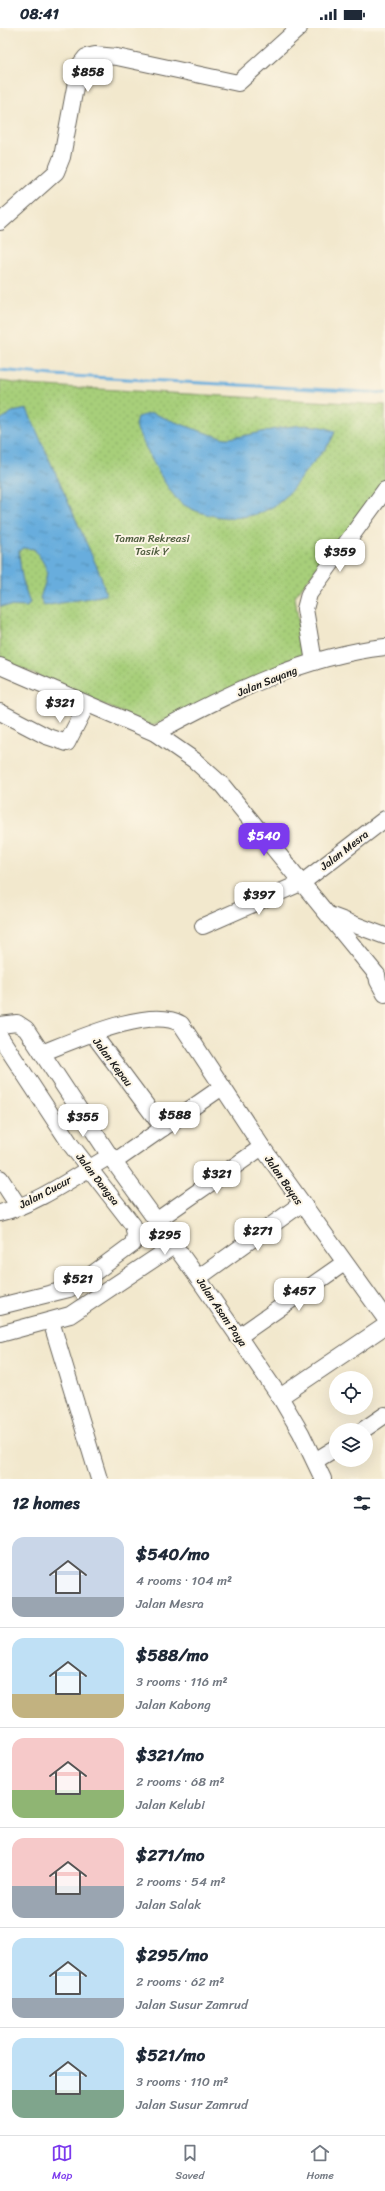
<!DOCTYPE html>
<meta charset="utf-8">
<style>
body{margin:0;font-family:Sriracha,sans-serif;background:#f6f6f7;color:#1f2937;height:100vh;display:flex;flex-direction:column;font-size:15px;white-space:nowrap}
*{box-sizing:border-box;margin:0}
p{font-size:13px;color:#747a83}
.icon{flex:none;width:22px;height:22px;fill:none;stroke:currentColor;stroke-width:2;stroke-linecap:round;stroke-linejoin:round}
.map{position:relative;height:1451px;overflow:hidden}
.sheet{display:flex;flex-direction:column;background:#fff;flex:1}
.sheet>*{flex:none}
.buttons{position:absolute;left:329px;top:1343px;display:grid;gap:8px}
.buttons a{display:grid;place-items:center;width:44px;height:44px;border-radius:50%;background:#fff;box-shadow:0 4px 16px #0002;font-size:20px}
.price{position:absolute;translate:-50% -34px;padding:0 9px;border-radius:8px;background:#fff;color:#222;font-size:13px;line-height:26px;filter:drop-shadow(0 1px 2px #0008)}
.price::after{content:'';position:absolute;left:50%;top:24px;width:12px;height:9px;margin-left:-6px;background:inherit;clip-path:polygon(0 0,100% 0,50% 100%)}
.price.active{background:#7c3aed;color:#fff}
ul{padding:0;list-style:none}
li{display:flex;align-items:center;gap:12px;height:100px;padding:0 12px}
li+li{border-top:1px solid #e0e1e3}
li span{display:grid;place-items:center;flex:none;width:112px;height:80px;border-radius:12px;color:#555}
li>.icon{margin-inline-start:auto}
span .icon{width:48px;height:48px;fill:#fffc;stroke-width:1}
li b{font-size:17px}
h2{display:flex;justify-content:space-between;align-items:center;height:48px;padding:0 12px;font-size:17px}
.status{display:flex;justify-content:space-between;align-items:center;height:28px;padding:0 20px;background:#fff;direction:ltr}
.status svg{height:11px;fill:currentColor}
.tabs{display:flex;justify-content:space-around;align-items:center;height:56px;border-top:1px solid #e0e1e3;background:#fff;font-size:11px;color:#747a83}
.tabs a{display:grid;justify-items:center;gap:2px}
.tabs .active{color:#7c3aed}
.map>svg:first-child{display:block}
</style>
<div class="status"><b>08:41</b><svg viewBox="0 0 49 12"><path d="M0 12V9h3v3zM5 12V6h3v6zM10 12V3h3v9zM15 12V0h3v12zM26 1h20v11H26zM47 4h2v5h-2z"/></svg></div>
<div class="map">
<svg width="385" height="1451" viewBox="0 0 385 1451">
<defs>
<pattern id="park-dots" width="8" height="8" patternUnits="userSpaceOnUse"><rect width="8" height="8" fill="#a7cf7a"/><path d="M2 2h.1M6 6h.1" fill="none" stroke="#8fb169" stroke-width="1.8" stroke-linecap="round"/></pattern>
<pattern id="water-ripples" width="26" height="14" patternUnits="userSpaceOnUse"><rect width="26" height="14" fill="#67addd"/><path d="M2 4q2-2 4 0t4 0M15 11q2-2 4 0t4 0" fill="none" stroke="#548cb2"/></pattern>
</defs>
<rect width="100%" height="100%" fill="#fcf5e5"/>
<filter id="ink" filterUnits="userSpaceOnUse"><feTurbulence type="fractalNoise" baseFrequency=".025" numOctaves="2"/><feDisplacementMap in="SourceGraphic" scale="8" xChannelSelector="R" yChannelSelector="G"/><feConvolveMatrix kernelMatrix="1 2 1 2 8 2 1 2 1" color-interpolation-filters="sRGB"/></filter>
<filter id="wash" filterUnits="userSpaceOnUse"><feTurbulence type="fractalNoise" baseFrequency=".012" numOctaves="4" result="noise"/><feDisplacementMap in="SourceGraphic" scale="16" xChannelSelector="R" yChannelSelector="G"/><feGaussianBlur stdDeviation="0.9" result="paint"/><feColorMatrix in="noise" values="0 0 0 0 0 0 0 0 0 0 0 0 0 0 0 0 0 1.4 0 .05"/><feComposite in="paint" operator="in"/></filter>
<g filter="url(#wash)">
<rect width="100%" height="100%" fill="#f2e8cd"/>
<!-- park -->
<polygon fill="url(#park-dots)" stroke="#62764b" points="0,353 28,357 385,377 385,454 295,568 303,630 152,698 0,631"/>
<!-- water -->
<g fill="url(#water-ripples)" stroke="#42647c">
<path d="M27,381L101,548L106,567L44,578L40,570C49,543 50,543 34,521L23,520L19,523C20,541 23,558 30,575L27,579L0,578V392L12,384Z"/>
<path d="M152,385C165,390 218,411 228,410C264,407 299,388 335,403C331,418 321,424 311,437C301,448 293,462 282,472C256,495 213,494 184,477C167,467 144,416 135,397L137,389Z"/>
</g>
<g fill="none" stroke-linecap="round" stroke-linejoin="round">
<!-- stream -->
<polyline stroke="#67addd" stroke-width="3" points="0,342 53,347 385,365"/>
</g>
</g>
<g filter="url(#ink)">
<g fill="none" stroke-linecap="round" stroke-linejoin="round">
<defs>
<g id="minor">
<polyline points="0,194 56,144 62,129 79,38 86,29 95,27 117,29 238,55 299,0"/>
<polyline points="314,634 305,581 309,566 385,462"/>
<polyline points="0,638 155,705 194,732 222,757 377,947"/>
<polyline points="0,684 46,708 67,715 87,676"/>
<path d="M155,705C226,666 304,628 385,619"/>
<polyline points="329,887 385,908"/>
<polyline points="203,898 303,854 385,791"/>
<polyline points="377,947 378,953 385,966"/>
<polyline points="0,997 17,995 26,1001 114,1134 198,1250 280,1369 301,1405 323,1451"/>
<polyline points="93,1006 163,1100"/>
<polyline points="0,1009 71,1117 133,1197 135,1206 133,1216 83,1253 69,1261 0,1278"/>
<path d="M42,1025C73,1013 151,977 181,996L262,1119L385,1290"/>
<polyline points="114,1134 222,1059"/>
<polyline points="0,1150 19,1179"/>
<path d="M0,1185C39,1175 75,1148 110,1128"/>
<polyline points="156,1193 262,1119"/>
<polyline points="198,1250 301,1176"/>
<polyline points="51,1293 99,1451"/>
<polyline points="0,1306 70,1287 175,1217"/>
<polyline points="238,1309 344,1235"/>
<polyline points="280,1369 385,1298"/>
<polyline points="363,1402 385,1387"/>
<polyline points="315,1433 336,1420"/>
</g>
</defs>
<!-- minor casing -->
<use href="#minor" stroke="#67635a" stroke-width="18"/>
<!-- minor -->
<use href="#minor" stroke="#fff" stroke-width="16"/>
</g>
</g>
<g text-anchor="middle" stroke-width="4" stroke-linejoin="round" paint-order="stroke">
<!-- park labels -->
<g font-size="11" fill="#4d5b3d" stroke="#fcf5e5">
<text x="152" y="514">Taman Rekreasi<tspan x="152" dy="13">Tasik Y</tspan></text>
</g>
<!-- street labels -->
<g font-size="11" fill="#1c1c1c" stroke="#fcf5e5">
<text transform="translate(267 653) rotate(-22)" y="4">Jalan Sayang</text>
<text transform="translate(344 822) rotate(-38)" y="4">Jalan Mesra</text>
<text transform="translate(113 1034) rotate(53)" y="4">Jalan Kepau</text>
<text transform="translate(98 1151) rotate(52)" y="4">Jalan Dangsa</text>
<text transform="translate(284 1152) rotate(55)" y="4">Jalan Bayas</text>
<text transform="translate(45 1164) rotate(-28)" y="4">Jalan Cucur</text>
<text transform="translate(222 1284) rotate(56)" y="4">Jalan Asam Paya</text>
</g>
</g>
</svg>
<div class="buttons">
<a><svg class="icon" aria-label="locate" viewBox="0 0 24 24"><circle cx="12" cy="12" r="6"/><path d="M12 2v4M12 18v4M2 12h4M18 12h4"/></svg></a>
<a><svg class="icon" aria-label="layers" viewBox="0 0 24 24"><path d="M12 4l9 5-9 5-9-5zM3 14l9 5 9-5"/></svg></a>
</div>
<b class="price" style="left:88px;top:65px">$858</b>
<b class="price" style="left:340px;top:545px">$359</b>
<b class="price" style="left:60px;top:696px">$321</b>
<b class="price active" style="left:264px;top:829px">$540</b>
<b class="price" style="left:259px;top:888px">$397</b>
<b class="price" style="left:175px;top:1108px">$588</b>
<b class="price" style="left:83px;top:1110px">$355</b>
<b class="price" style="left:217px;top:1167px">$321</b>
<b class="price" style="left:258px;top:1224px">$271</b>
<b class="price" style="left:165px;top:1228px">$295</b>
<b class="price" style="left:78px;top:1272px">$521</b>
<b class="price" style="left:299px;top:1284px">$457</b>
</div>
<section class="sheet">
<h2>12 homes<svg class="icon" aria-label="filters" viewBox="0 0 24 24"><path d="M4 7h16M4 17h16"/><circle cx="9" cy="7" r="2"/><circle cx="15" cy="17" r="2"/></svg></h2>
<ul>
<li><span style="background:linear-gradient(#c9d6e8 75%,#9aa5b1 0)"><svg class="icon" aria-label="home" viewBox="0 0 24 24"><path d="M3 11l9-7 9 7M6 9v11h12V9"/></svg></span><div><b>$540/mo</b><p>4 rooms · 104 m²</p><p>Jalan Mesra</p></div></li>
<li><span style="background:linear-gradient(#bfe0f5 70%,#c2b280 0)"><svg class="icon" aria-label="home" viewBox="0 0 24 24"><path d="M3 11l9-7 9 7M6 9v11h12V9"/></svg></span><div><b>$588/mo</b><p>3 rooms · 116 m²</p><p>Jalan Kabong</p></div></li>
<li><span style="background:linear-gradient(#f6c9c9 65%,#8fb573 0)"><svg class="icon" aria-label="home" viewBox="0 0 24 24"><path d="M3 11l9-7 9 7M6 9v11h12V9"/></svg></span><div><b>$321/mo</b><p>2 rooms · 68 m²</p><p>Jalan Kelubi</p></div></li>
<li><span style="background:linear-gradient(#f6c9c9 60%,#9aa5b1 0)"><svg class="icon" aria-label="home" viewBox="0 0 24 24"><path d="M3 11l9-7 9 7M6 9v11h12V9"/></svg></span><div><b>$271/mo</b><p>2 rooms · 54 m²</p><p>Jalan Salak</p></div></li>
<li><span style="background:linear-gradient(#bfe0f5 75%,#9aa5b1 0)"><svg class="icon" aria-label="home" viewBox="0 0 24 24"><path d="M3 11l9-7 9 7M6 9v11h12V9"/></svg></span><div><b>$295/mo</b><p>2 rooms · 62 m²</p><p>Jalan Susur Zamrud</p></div></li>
<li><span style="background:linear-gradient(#bfe0f5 65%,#7fa58c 0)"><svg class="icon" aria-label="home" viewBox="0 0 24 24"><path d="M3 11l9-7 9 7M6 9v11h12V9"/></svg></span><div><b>$521/mo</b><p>3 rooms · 110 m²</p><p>Jalan Susur Zamrud</p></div></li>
</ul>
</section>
<nav class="tabs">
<a class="active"><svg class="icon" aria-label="map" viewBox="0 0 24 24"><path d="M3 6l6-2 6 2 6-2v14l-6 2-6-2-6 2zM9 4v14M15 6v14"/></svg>Map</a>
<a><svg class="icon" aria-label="saved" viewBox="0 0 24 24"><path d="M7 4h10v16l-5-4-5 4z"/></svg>Saved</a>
<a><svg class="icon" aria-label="home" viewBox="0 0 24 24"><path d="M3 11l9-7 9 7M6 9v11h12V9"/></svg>Home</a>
</nav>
